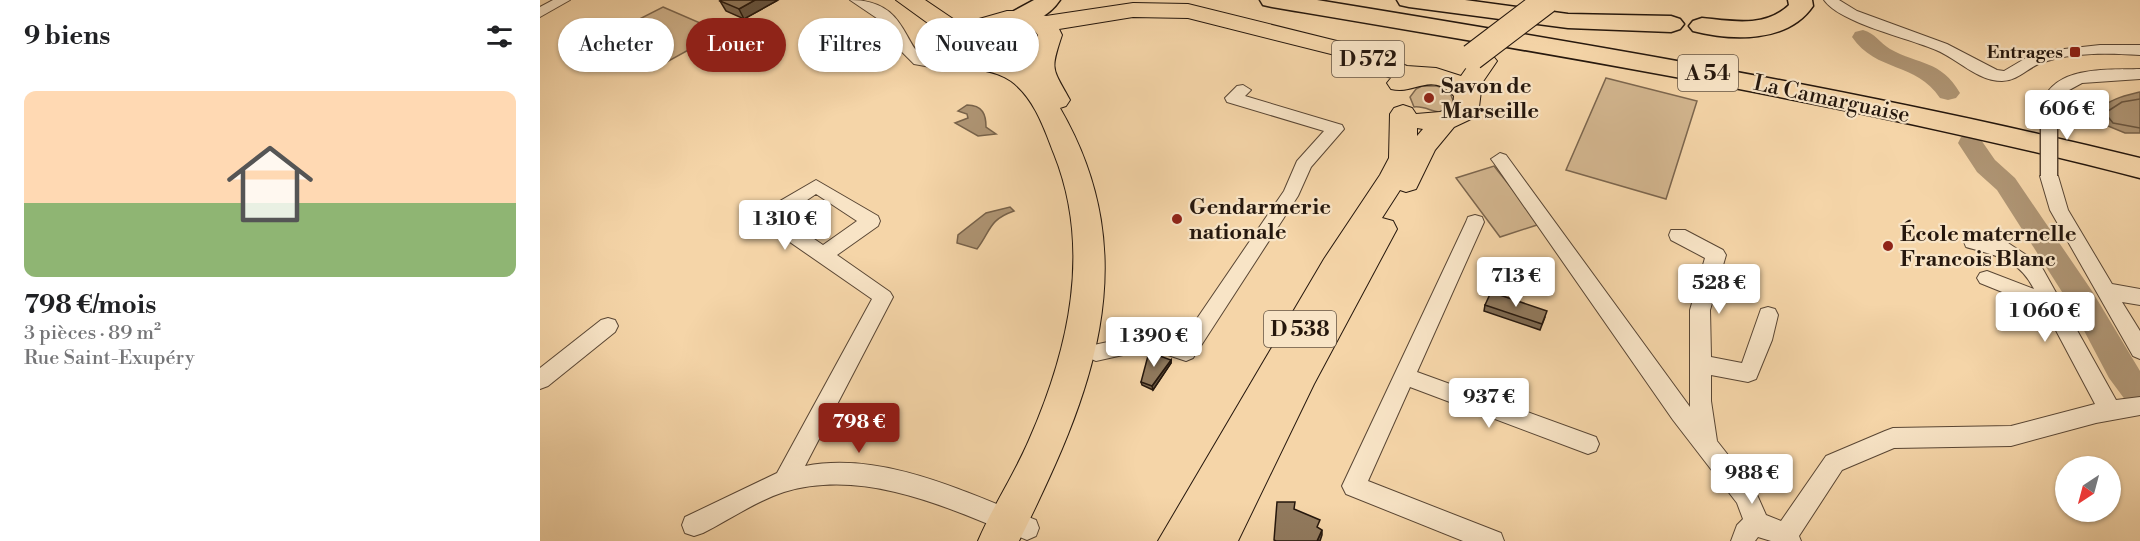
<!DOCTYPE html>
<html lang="fr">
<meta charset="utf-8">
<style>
body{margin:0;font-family:"Libre Bodoni",serif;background:#f6f6f6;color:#202124;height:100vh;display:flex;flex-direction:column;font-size:22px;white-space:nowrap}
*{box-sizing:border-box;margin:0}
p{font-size:20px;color:#757577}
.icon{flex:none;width:33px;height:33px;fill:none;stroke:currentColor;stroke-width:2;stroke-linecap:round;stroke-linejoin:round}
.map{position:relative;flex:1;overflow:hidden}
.side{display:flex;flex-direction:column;background:#fff;width:540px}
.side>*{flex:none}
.banner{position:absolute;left:18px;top:18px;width:570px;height:54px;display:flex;gap:12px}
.needle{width:39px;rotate:216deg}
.fabs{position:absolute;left:1515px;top:456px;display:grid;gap:12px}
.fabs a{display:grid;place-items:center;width:66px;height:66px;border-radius:50%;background:#fff;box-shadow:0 2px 4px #0004;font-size:30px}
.price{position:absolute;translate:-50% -51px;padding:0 14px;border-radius:6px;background:#fff;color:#222;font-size:20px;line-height:39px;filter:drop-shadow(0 2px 3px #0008)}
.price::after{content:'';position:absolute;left:50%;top:36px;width:18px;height:14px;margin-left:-9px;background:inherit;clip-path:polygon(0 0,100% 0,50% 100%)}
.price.active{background:#8f2418;color:#fff}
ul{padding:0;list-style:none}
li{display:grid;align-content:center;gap:12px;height:318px;padding:0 24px}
li span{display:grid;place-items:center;height:186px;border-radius:12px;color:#555}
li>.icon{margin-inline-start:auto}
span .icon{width:108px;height:108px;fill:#fffc;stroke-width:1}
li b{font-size:26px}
h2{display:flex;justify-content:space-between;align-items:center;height:72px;padding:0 24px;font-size:26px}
.chip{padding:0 21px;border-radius:27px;background:#fff;box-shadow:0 2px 4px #0004;font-size:21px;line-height:54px}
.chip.active{background:#8f2418;color:#fff}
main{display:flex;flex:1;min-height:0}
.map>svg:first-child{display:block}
</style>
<main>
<section class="side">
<h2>9 biens<svg class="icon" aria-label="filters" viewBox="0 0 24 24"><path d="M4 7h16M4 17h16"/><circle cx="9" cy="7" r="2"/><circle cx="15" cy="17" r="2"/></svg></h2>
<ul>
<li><span style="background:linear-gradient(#ffd9b3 60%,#8fb573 0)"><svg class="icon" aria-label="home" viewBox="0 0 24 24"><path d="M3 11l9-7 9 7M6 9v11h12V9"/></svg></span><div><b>798 €/mois</b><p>3 pièces · 89 m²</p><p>Rue Saint-Exupéry</p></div></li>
</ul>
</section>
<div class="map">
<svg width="1600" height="541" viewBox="0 0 1600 541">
<rect width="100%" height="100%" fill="#f5d5a8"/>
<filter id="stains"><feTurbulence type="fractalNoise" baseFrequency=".00333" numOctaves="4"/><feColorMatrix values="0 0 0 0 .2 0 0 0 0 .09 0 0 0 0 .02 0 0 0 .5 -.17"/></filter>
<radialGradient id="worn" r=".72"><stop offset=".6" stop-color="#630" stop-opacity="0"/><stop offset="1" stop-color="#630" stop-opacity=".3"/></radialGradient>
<!-- green -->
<g fill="#d2b58e" stroke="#7c664e" stroke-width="1.5">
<polygon points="123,7 181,32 116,68 58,40"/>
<path d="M475,26L494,33L495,43C484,55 450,65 439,48C440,31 461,27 475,26Z"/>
<polygon points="1066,78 1157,101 1126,199 1026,170"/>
<path d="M882,86H897L909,90L914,103C902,122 890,105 874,107L870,97L876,89Z"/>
<polygon points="954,166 1000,224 960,237 916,178"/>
</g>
<!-- water -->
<g fill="#ae9473" stroke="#77624a" stroke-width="1.5">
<path d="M1600,92V133H1585L1563,124L1558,111C1569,99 1584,96 1600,92Z"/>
<path d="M427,105C443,105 446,115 446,127L456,134L438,136L415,123L428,118L427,114L418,111Z"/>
<path d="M470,207L474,211C448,220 451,231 437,249L417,243L418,235L446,213Z"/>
</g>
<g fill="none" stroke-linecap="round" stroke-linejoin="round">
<!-- shore -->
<polyline stroke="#6a5640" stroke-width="1.5" points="1600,99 1582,102 1565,113 1573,123 1600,128"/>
<!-- river -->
<g fill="#ae9473" fill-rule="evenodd">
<path d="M1323,30C1335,33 1340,43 1350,49C1379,65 1401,60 1420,93L1416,98L1408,100L1400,98C1375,61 1337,73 1312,37L1315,32Z"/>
<polygon points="1430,135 1439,137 1455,160 1475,178 1552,291 1600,371 1600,403 1586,401 1569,378 1531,306 1457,190 1437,172 1418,143 1421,137"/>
</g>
<defs>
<g id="minor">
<polygon points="13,0 30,0 0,17 0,7"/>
<path d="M310,0C371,0 362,53 390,60C404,63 434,52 444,63L436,68L407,70L374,64L360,50L347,25Z"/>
<path d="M1284,0H1299L1317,11L1407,44L1457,70L1464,71L1486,58L1515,50L1560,45H1600V55C1569,53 1534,52 1504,62C1489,66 1479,81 1462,81C1437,81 1418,59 1396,50C1368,38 1300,23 1284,0Z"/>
<path d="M1600,69V79L1542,83L1520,95L1515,111H1503L1501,107C1511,65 1566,70 1600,69Z"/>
<polygon points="703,85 711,90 705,96 802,125 804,129 771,167 758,196 653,358 646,361 610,349 556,361 549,358 545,352 549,346 610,333 641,342 744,191 757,161 784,131 687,102 685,98 697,86"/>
<path d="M960,153L966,155L1150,407V310L1165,258L1131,240L1129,235L1131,230H1145L1183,250L1186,255L1170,310L1171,357L1202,363L1221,309L1228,307L1235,309L1238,315L1232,340L1216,379L1208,382L1171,375V401L1177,441L1214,488L1226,515L1241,521L1286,456L1345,431L1353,428L1471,426L1555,404L1512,323L1504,321L1487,302L1440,283L1437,278L1440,273L1447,271L1494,289C1478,258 1456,256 1426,247L1424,242L1426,237L1433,235L1465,241L1500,264L1576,400L1600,397V415L1556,423L1471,446L1354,448L1302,470L1259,536L1261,541H1231L1218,537L1215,541H1191L1197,525L1203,519L1197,503L1133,420L954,163L951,159Z"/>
<polygon points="1509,170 1518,176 1528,210 1572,284 1600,289 1600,305 1582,302 1600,331 1600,359 1593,356 1510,210 1500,176"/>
<path d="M276,180L338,216L340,221L338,226L297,255L350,292L353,297L265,466C343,451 425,492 496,520L499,528L496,536L487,540C412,510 327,467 244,492C216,501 189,520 163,533L154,536L145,533L142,525L145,517L237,473L332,299L221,222L219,217L221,212ZM276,194L317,221L283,245L242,217Z"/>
<polygon points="935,215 942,217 944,222 877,372 1056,437 1059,444 1056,451 1048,454 870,387 828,481 961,533 964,541 923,541 806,494 802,486 926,222 928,217"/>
<polygon points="68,318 75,320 78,326 75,332 8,386 0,389 0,368 61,320"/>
</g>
<path id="primary" d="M356,0H385L425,27L439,19L467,11H486L506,16L593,3L648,4L813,45L867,66L896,68L921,76L935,56L944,53L953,56L957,61L942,83L939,107L931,119L914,127L895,150L876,189L866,192L860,190L842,218L853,221L857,229L774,384L698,541H618L784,259L840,175L849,158L850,114L854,108L863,105L872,108L876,114L900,112L913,107L914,96C890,71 876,95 851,89L847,83L851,78L795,55L648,18L593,17L519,29L522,35C510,71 512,67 530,100L526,106L520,108C608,260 551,397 479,541H438C453,506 474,475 489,440C529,349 552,249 514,154C504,128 494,98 471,81C456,70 437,71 420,63L412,47L414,42ZM467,25C479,25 491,24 498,35C489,59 461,64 439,53L436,47C442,34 454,29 467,25ZM877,128L883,129L877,136Z"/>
<g id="motorway">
<path d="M494,0H520C510,15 489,28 470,23L467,18L470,13Z"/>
<path d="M720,0H777C1053,45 1328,91 1600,158V178C1314,104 1023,56 732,7L723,5Z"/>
<polygon points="857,0 925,0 1028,14 1131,16 1140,19 1144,24 1140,29 1131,32 1028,28 869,7 860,5"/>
<path d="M1248,0H1272L1273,6C1248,43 1192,41 1153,31L1149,26L1153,21L1162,18C1192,21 1225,28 1249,5Z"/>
</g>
</defs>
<!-- minor casing -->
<use href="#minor" stroke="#594634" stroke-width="2"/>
<!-- primary casing -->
<use href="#primary" stroke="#25170d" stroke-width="2"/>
<!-- motorway casing -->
<use href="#motorway" stroke="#25170d" stroke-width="3"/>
<!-- minor -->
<use href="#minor" fill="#f8e4c6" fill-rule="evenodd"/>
<!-- primary -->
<use href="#primary" fill="#f5d5a8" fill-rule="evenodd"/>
<!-- motorway -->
<use href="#motorway" fill="#f5d5a8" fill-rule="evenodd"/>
<defs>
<polyline id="minor-bridge" points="1509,107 1509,176"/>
<polyline id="primary-bridge" points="932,57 1007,0"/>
</defs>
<!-- minor-bridge casing -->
<use href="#minor-bridge" stroke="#594634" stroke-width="19" stroke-linecap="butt"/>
<!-- primary-bridge casing -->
<use href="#primary-bridge" stroke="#25170d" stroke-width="28" stroke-linecap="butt"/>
<!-- minor-bridge -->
<use href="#minor-bridge" stroke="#f8e4c6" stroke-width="16"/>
<!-- primary-bridge -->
<use href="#primary-bridge" stroke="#f5d5a8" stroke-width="26"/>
</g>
<!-- wall -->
<g fill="#7d6951" stroke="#25170d" stroke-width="1.5">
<polygon points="238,0 204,19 186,11 180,1"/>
<polygon points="945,305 1005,317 1000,330 944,311"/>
<polygon points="631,360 631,363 613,390 602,385 601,382"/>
</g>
<!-- shaded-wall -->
<g fill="#665542" stroke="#25170d" stroke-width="1.5">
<polygon points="215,0 238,0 204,19 199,9"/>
<polygon points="631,360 631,363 613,390 612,386"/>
<polygon points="782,530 782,535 780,541 777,541"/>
</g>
<!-- building -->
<g fill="#917a5e" stroke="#25170d" stroke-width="1.5">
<polygon points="182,0 215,0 199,9 180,1"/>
<polygon points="951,292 1007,311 1002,324 945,305"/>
<polygon points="609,352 631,360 612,386 601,382"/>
<polygon points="737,502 755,502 754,509 780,520 777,527 782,530 777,541 736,541 734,540"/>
</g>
<!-- markers -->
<g fill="#8f2418" stroke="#f8e4c6" stroke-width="2">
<rect x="1529" y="46" width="12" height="12" rx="3"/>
<circle cx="889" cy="98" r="6"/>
<circle cx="637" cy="219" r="6"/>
<circle cx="1348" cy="246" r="6"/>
</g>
<g text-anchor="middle" stroke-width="4.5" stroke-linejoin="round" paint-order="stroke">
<!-- far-poi labels -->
<g font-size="18" font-weight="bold" fill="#25170d" stroke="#f8e4c6" text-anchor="end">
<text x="1523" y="58">Entrages</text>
</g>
<!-- shield labels -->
<g fill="#f8e4c6" stroke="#645444" stroke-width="1.5">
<rect x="792" y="41" width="72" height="36" rx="4.5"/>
<rect x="1138" y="55" width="60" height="36" rx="4.5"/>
<rect x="724" y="311" width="72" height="36" rx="4.5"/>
</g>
<g font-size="21" font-weight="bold" fill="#25170d">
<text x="828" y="66">D 572</text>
<text x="1168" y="80">A 54</text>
<text x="760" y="336">D 538</text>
</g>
<!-- poi labels -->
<g font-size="22" font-weight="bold" fill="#25170d" stroke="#f8e4c6" text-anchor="start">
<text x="901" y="93">Savon de<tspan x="901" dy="25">Marseille</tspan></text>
<text x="649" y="214">Gendarmerie<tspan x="649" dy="25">nationale</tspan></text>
<text x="1360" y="241">École maternelle<tspan x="1360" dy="25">Francois Blanc</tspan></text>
</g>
<!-- street labels -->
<g font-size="22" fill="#25170d" stroke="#f8e4c6">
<text transform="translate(1292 98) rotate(12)" y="8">La Camarguaise</text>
</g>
</g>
<rect width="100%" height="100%" filter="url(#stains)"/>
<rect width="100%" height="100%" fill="url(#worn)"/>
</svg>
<div class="fabs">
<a><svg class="needle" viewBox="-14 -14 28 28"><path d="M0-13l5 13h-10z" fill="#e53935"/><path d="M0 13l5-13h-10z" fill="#757577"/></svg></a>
</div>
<b class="price" style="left:1527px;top:141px">606 €</b>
<b class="price" style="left:245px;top:251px">1 310 €</b>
<b class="price" style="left:976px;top:308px">713 €</b>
<b class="price" style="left:1179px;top:315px">528 €</b>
<b class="price" style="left:1505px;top:343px">1 060 €</b>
<b class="price" style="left:614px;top:368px">1 390 €</b>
<b class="price" style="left:949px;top:429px">937 €</b>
<b class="price active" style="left:319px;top:454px">798 €</b>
<b class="price" style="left:1212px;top:505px">988 €</b>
<div class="banner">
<a class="chip">Acheter</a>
<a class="chip active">Louer</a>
<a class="chip">Filtres</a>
<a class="chip">Nouveau</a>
</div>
</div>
</main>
